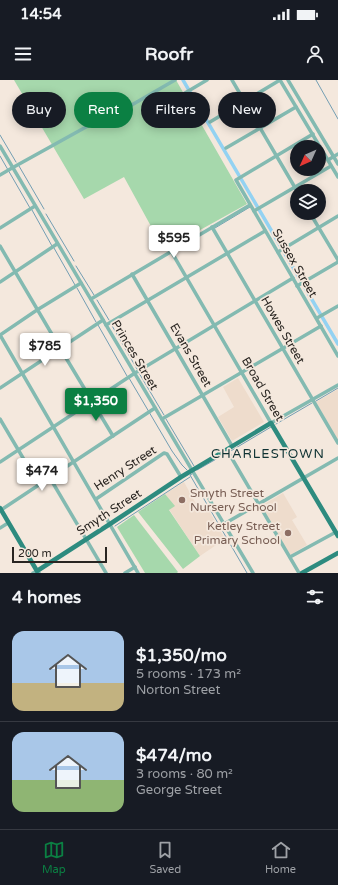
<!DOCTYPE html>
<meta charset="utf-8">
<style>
body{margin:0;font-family:"Varela Round",sans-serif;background:#242831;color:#f1f3f6;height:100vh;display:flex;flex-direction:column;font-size:15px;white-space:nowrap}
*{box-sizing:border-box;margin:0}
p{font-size:13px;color:#9ea1a6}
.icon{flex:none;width:22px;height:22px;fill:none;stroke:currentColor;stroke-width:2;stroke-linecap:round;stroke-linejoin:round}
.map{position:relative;height:493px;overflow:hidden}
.side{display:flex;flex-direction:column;background:#171b24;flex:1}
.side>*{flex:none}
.hud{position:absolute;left:12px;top:12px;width:314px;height:36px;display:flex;gap:8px}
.needle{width:26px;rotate:225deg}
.controls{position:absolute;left:290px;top:60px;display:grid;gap:8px}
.controls a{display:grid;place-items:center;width:36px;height:36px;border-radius:50%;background:#171b24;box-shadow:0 2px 10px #0003;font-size:20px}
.scale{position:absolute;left:12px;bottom:10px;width:95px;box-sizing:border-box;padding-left:4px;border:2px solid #292521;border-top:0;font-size:11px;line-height:14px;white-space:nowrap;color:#292521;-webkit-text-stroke:3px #f4e8dd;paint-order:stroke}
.price{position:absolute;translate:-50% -34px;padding:0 9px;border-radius:4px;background:#fff;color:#222;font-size:13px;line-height:26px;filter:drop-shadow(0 1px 2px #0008)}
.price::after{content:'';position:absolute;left:50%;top:24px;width:12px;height:9px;margin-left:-6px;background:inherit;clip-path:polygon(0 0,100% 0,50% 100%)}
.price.active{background:#0b8043;color:#fff}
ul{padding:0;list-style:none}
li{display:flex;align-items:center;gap:12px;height:100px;padding:0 12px}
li+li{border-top:1px solid #363941}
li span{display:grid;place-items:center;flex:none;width:112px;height:80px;border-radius:12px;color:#555}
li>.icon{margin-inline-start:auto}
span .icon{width:48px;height:48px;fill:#fffc;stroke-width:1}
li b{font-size:17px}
h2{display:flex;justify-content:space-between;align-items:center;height:48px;padding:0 12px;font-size:17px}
.pill{padding:0 14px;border-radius:18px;background:#171b24;box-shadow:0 2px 10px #0003;font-size:14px;line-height:36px}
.pill.active{background:#0b8043;color:#fff}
.status{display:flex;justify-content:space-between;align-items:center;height:28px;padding:0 20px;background:#171b24;direction:ltr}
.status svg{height:11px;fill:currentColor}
header{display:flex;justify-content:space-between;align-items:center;height:52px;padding:0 12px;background:#171b24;font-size:18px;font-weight:700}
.dock{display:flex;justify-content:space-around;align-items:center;height:56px;border-top:1px solid #363941;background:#171b24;font-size:11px;color:#9ea1a6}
.dock a{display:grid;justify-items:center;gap:2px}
.dock .active{color:#0b8043}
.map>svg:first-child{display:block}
</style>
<div class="status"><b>14:54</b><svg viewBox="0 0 49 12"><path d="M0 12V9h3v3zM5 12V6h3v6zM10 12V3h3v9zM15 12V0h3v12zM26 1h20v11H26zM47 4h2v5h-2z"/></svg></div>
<header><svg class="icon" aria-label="menu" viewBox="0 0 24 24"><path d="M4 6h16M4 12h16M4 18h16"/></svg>Roofr<svg class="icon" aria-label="person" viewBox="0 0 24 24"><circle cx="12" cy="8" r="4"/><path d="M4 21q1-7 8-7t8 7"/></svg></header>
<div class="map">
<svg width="338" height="493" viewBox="0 0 338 493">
<rect width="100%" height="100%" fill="#f4e8dd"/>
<!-- built -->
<g fill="#eedccc">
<polygon points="238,298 264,342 232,361 218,337 234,327 223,307"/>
<polygon points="338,309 338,360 316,322"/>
<polygon points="184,402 201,433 208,429 225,459 200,476 169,429 174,426 165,414"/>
<polygon points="283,413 297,437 292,440 307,465 290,475 261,426"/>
</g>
<!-- green -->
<g fill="#a6d8ac">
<polygon points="14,0 176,0 247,124 164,170 124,97 84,119"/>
<polygon points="165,414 175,426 169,430 200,476 183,489 138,432"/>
<polygon points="134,435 178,492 177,493 145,493 117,447"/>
</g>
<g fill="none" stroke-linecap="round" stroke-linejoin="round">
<!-- stream -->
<g stroke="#739eb3" stroke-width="1">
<polyline points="316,0 338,39"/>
<polyline points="0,55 16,82"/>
<polyline points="0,76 30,128"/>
<polyline points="19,86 44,129"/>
<polyline points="32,130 52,166"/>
<polyline points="46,134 74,181"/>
<polyline points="215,148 250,127"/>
<polyline points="54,168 75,205"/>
<polyline points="76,186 94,215"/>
<polyline points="77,208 96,242"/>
<polyline points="97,220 109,240"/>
<polyline points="111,244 137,289"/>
<polyline points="98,245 127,296"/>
<polyline points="139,293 164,335"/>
<polyline points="129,298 172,371 182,385 187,390"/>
<polyline points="316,321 338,308"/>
<polyline points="166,339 194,386"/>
<polyline points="276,344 312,323"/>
<polyline points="229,372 271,347"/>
<polyline points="197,390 227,373"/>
<polyline points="192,394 190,395 247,493"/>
<polyline points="115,446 190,397"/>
</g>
<!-- canal -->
<polyline stroke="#93d2f2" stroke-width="3.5" points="183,0 338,264"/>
<!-- minor -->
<g stroke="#83bab1" stroke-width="3.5">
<polyline points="232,0 297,111"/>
<polyline points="280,0 338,97"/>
<polyline points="288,0 338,84"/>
<polyline points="185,13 207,0"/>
<polyline points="210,42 280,0"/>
<polyline points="313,54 236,100 338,276"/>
<polyline points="0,66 253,493"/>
<polyline points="226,68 296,27"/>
<polyline points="328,80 338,74"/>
<polyline points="0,95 12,88 95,42 97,45 175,0"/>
<polyline points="254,131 331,86"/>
<polyline points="310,133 338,180"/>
<polyline points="212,147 338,363"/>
<polyline points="0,148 35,126"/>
<polyline points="0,166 60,268 113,356"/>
<polyline points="171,171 271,343 338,305"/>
<polyline points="278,172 338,136"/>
<polyline points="132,194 232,366"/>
<polyline points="0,202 57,164"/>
<polyline points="297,206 338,182"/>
<polyline points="91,219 250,125"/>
<polyline points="317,238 338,226"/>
<polyline points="106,245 265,151"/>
<polyline points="0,255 138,493"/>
<polyline points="0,255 37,230 81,203"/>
<polyline points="0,308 103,240"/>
<polyline points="0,339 39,405"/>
<polyline points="162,339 321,246"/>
<polyline points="227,370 299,493"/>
<polyline points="0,382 135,293 293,198"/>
<polyline points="50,398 106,493"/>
<polyline points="96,419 164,373 167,374 181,397"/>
<polyline points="1,430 155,328"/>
<polyline points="224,444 338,378"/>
<polyline points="0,448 8,443"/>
<polyline points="290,477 336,452"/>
<polyline points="33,493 37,491 39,493"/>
<polyline points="125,493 135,487"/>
</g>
<!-- major -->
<g stroke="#2d8b7f" stroke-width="4.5">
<polyline points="0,428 37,491 110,444 181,397 271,343 338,456"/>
<polyline points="302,493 338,473"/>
</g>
</g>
<!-- markers -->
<g fill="#8d6e63" stroke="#f4e8dd" stroke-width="1.5">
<circle cx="182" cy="420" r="4"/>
<circle cx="288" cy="453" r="4"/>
</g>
<g text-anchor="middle" stroke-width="3.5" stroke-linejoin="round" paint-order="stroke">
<!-- street labels -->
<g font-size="12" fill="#292521" stroke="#f4e8dd">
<text transform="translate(295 183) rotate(60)" y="4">Sussex Street</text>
<text transform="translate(283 250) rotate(60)" y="4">Howes Street</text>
<text transform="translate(135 275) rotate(59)" y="4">Princes Street</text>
<text transform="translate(191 275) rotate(60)" y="4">Evans Street</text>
<text transform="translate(263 309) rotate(60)" y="4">Broad Street</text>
<text transform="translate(125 388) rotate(-33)" y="4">Henry Street</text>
<text transform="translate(109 432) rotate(-33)" y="4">Smyth Street</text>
</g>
<!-- education labels -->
<g font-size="12" fill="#785e54" stroke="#f4e8dd" text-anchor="start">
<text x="190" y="417">Smyth Street<tspan x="190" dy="14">Nursery School</tspan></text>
<text x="280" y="450" text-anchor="end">Ketley Street<tspan x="280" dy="14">Primary School</tspan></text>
</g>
<!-- neighbourhood labels -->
<g font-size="13" letter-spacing="1" fill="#0f3233" stroke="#f4e8dd">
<text x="268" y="378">CHARLESTOWN</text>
</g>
</g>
</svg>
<div class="controls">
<a><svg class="needle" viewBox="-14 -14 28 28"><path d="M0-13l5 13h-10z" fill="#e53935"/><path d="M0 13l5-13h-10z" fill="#9ea1a6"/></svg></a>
<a><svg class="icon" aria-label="layers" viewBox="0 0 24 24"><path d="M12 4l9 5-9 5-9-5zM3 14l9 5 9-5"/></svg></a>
</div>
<div class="scale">200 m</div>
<b class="price" style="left:174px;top:179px">$595</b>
<b class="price" style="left:45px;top:287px">$785</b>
<b class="price active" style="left:96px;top:342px">$1,350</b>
<b class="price" style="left:42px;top:412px">$474</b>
<div class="hud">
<a class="pill">Buy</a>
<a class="pill active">Rent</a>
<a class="pill">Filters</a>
<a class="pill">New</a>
</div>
</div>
<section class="side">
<h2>4 homes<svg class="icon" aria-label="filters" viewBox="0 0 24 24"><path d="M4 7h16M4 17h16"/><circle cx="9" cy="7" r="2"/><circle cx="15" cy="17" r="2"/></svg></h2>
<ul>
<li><span style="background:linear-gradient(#a9c7e8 65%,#c2b280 0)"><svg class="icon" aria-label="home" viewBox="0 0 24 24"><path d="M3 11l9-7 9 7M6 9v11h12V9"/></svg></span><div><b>$1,350/mo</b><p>5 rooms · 173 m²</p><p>Norton Street</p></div></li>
<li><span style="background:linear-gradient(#a9c7e8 60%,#8fb573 0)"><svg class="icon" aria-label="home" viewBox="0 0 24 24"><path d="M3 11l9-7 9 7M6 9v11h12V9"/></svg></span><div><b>$474/mo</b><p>3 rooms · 80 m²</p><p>George Street</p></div></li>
</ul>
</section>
<nav class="dock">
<a class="active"><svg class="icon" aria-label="map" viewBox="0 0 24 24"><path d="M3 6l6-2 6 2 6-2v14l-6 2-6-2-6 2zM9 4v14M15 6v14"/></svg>Map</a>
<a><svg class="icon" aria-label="saved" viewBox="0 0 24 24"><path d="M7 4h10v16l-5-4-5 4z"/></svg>Saved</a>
<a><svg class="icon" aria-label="home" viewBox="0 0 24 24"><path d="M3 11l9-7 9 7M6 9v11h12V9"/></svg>Home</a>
</nav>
